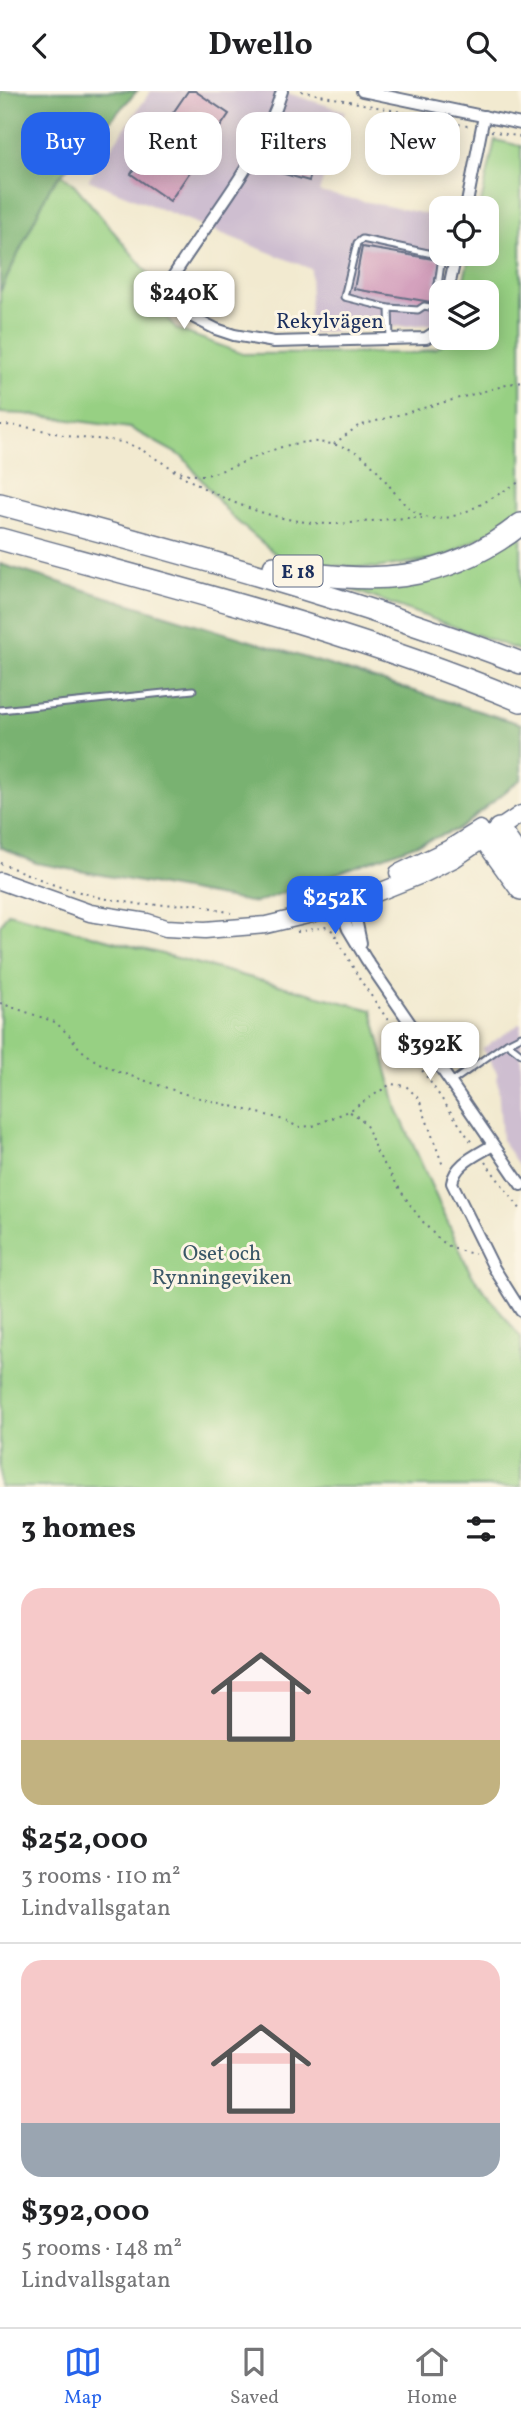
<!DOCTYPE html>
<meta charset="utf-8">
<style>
body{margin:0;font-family:Vollkorn,serif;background:#f2f2f2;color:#202124;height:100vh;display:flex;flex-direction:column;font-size:26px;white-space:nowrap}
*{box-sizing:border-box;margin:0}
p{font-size:23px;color:#757577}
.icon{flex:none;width:38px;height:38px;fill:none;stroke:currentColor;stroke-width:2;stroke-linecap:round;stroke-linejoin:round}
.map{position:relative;height:1396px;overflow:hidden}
.drawer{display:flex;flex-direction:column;background:#fff;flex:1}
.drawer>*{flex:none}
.hud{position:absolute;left:21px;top:21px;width:480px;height:63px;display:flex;gap:14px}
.tools{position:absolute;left:429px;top:105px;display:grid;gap:14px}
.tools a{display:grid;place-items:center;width:70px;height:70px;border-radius:14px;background:#fff;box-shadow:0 4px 18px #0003;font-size:35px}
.price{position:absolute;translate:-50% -60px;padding:0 16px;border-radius:14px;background:#fff;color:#222;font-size:23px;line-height:46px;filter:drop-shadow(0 2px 4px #0008)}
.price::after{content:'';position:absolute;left:50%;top:42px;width:21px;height:16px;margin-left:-10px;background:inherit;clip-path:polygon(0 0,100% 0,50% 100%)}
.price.selected{background:#2563eb;color:#fff}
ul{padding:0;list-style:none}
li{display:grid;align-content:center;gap:14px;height:371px;padding:0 21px}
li+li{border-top:2px solid #e0e0e0}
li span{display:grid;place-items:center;height:217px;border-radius:21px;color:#555}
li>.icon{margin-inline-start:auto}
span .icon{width:126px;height:126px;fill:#fffc;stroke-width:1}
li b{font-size:30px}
h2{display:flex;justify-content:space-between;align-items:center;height:84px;padding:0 21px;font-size:30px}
.tag{padding:0 24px;border-radius:21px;background:#fff;box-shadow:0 4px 18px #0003;font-size:24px;line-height:63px}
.tag.selected{background:#2563eb;color:#fff}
header{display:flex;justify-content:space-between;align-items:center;height:91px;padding:0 21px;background:#fff;font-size:32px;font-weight:700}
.tab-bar{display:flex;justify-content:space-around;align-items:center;height:98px;border-top:2px solid #e0e0e0;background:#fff;font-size:19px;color:#757577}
.tab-bar a{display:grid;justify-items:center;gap:4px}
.tab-bar .selected{color:#2563eb}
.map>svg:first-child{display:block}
</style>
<header><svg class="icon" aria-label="back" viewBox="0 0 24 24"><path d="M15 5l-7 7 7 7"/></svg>Dwello<svg class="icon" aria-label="search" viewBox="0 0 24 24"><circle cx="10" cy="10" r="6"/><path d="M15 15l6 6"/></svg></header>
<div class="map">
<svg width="521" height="1396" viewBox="0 0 521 1396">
<rect width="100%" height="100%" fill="#fcf5e5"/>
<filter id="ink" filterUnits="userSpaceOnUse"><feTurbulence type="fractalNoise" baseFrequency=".0143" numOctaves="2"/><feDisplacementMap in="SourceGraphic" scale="14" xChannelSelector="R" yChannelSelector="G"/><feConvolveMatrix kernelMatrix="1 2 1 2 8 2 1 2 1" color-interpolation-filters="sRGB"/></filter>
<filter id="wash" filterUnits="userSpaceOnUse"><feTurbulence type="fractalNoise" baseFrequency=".00686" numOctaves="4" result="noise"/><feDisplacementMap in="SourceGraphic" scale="28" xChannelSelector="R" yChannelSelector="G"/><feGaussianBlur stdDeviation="1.57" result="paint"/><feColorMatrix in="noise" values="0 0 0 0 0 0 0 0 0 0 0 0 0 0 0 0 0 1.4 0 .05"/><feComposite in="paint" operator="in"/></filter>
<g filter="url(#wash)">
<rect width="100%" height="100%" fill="#f2ead0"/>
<!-- industrial -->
<g fill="#cebed0">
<polygon points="151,0 281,0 345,20 319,101 441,126 441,163 446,163 434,233 309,242 311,178 88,89"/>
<polygon points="521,932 521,1079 502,1049 497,982 482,958"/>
</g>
<!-- green -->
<g fill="#97d083" stroke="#598070" stroke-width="2">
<polygon points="495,49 521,55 521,422 504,434 444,466 377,477 286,472 231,425 183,366 130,337 25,323 0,322 0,201 50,96 62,83 73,92 158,194 153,209 176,238 243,263 417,262 437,257 450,247 486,247 486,201 461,201 470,163 486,163 486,117 480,117"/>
<polygon points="521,442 521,560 342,495"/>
<polygon points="8,822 372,919 397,1018 470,1181 521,1247 521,1396 0,1396 0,834"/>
</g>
<!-- forest -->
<g fill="#79b271" stroke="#4a7068" stroke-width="2">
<polygon points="0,0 137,0 50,96 0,201"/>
<polygon points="0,473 521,633 521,688 459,738 255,812 36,772 0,756"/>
</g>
<g id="blocks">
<!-- building -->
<g fill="#d4a1bd">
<polygon points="188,0 195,0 229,23 170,110 131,83"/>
<polygon points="295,34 323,42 309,90 281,82"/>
<polygon points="362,156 439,169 431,211 354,198"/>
</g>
</g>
</g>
<g filter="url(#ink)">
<use href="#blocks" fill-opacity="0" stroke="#667086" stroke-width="2"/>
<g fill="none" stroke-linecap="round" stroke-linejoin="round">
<defs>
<g id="lane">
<polyline points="389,217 344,206 357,152 362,148 442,165 435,217 424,215 418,219 389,217 390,249"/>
<polyline points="0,619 193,599"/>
<polyline points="507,952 521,963"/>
<polyline points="450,992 507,952 521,945"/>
</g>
<g id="street">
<path d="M282,0C261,70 210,126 172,187L170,199L173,210L179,219L216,238L234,244L274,251L426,247L440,238L441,234"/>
<polyline points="362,0 521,33"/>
<polyline points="466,117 484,25"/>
<polyline points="448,201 456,163"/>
<polyline points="336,806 348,838 366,868 521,1094"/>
<polyline points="359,809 356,828 361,852"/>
<path d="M493,1054C477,1064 455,1072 452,1092L494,1177L521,1220"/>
</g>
<g id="secondary">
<polyline points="398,782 448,758 480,738"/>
<polyline points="0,790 90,822 147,831 166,837 205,839 266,834 312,823 359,809 424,783 454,768 521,723"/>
</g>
<g id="highway">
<path d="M0,413C176,460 351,507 521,572"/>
<path d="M0,448C175,496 353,540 521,610"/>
<path d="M274,476C367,495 444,494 521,433"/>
<polyline points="499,738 521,770"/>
<polyline points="485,748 521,798"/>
</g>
</defs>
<!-- lane casing -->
<use href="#lane" stroke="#667086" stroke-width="9"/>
<!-- street casing -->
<use href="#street" stroke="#667086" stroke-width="14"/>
<!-- secondary casing -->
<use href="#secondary" stroke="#667086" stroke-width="19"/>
<!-- highway casing -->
<use href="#highway" stroke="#667086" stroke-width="24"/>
<!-- path -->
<g stroke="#667086" stroke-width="2" stroke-dasharray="2 5" stroke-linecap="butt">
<polyline points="301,0 472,36"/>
<polyline points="491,40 521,46"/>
<path d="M0,334C26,334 48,341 73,346C93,349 112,347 131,354C154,363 171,383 198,384C210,385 222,379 234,375C262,364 294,346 325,352C339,354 354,358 365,367C393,390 405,437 450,426C474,420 499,402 521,390"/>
<polyline points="334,353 358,335 521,290"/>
<path d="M173,379C221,410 277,433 335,433C364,432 393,426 422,427"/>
<polyline points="0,772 57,795 102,807 144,814 197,813 231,822"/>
<polyline points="297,841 325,836 333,840 359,887 472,1052"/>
<polyline points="0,912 55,931 69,944 80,958 97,971 119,981 188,1004 278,1027 299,1036 313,1035 349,1020 391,993 406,995 419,1008 443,1075"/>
<path d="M350,1021C374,1034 368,1047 379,1065C396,1091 422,1139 449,1155C457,1160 466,1161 475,1163"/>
<polyline points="485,1071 521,1119"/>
</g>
<!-- lane -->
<use href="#lane" stroke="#fff" stroke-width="5"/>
<!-- street -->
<use href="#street" stroke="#fff" stroke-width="10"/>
<!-- secondary -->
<use href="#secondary" stroke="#fff" stroke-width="16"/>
<!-- highway -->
<use href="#highway" stroke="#fff" stroke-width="21"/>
</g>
</g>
<g text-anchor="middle" stroke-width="6" stroke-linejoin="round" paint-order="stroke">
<!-- shield labels -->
<rect fill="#fcf5e5" stroke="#5e6a86" stroke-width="2" x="273.5" y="464.5" width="49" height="31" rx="5"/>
<g font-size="19" font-weight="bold" fill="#1b2f5e">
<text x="298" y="487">E 18</text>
</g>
<!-- street labels -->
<g font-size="21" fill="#1b2f5e" stroke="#fcf5e5">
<text x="330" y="237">Rekylvägen</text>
</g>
<!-- park labels -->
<g font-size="21" fill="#3a5767" stroke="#fcf5e5">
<text x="222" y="1169">Oset och<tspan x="222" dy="24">Rynningeviken</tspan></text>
</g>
</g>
</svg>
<div class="tools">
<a><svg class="icon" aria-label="locate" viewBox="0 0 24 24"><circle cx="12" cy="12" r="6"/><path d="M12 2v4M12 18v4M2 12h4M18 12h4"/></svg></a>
<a><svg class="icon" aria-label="layers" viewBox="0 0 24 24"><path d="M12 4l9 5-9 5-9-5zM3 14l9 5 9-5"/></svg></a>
</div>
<b class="price" style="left:184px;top:240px">$240K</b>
<b class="price selected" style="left:335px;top:845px">$252K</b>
<b class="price" style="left:430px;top:991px">$392K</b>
<div class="hud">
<a class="tag selected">Buy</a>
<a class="tag">Rent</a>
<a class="tag">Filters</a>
<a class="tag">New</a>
</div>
</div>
<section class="drawer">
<h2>3 homes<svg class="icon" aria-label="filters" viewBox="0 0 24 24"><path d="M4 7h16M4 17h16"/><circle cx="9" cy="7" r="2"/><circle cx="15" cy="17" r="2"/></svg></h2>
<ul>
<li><span style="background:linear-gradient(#f6c9c9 70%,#c2b280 0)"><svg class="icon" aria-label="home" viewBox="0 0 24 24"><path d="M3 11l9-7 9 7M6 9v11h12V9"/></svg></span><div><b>$252,000</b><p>3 rooms · 110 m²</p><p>Lindvallsgatan</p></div></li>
<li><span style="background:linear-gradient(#f6c9c9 75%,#9aa5b1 0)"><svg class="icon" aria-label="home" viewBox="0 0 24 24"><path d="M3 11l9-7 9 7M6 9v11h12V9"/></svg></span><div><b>$392,000</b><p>5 rooms · 148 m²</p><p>Lindvallsgatan</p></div></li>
</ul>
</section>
<nav class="tab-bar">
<a class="selected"><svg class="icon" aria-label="map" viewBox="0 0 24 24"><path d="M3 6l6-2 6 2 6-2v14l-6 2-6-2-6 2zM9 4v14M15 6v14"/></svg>Map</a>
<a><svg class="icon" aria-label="saved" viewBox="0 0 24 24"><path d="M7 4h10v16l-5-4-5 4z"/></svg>Saved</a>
<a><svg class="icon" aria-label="home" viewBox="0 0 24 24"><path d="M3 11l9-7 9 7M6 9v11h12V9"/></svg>Home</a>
</nav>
